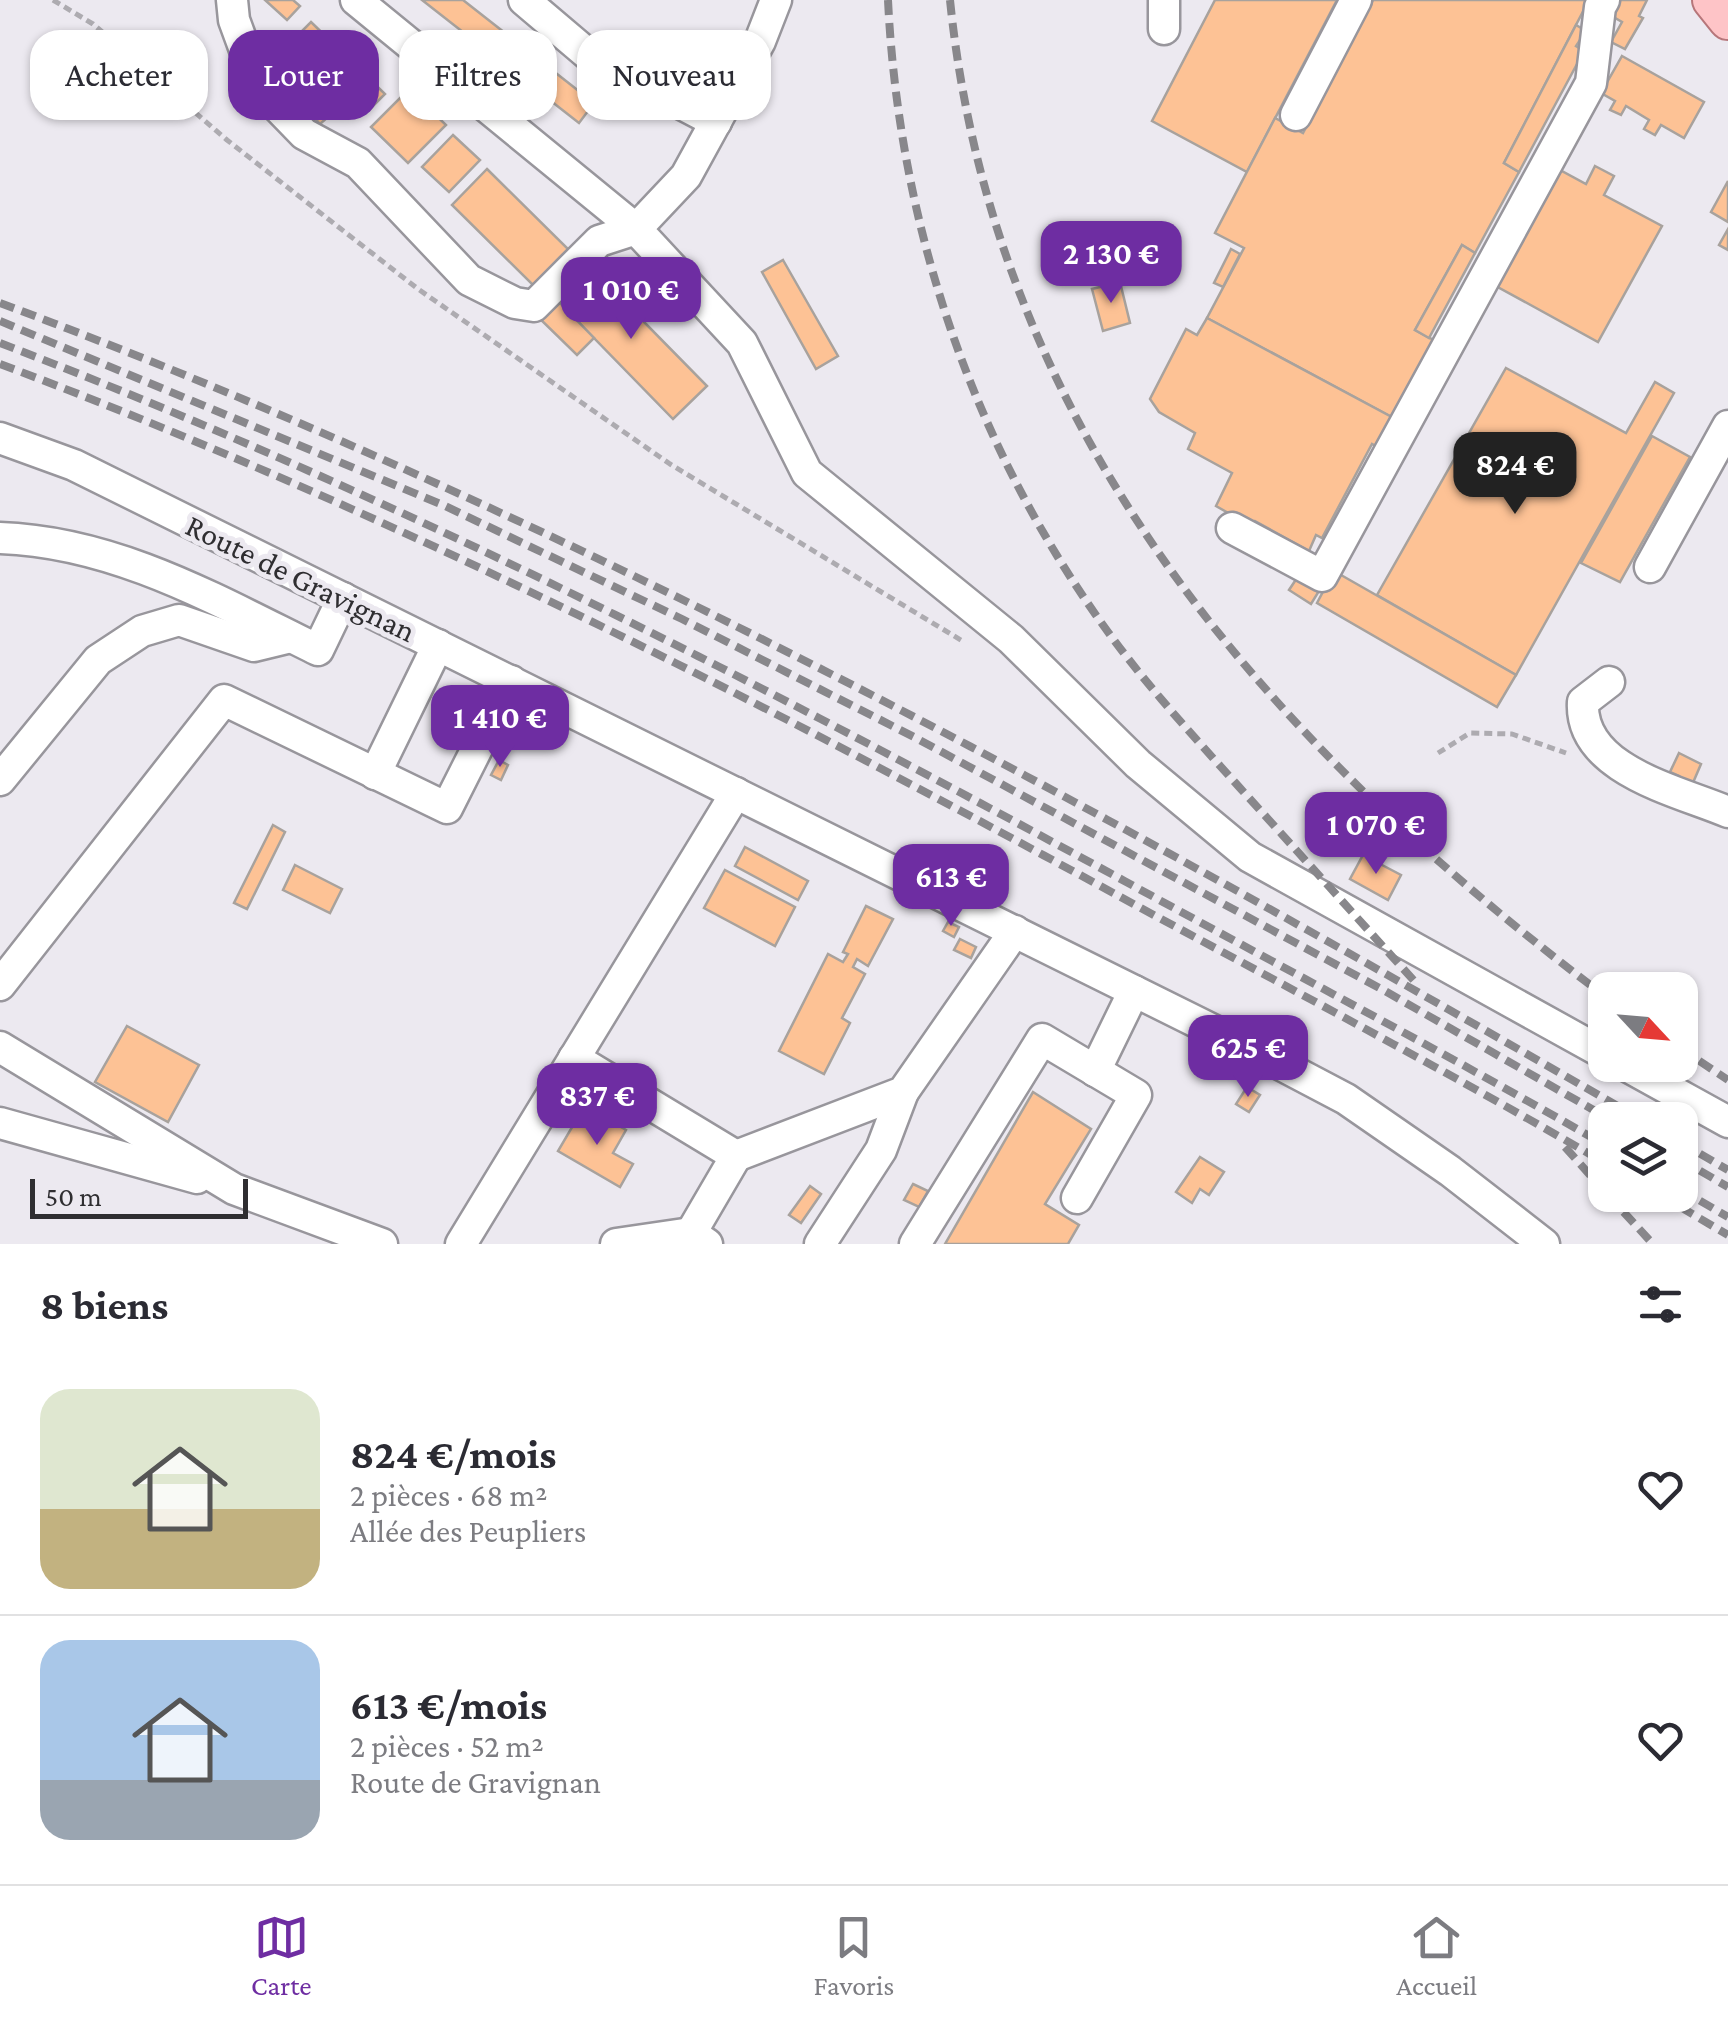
<!DOCTYPE html>
<html lang="fr">
<meta charset="utf-8">
<style>
body{margin:0;font-family:"Crimson Pro",serif;background:#f2f2f3;color:#2b2b33;height:100vh;display:flex;flex-direction:column;font-size:38px;white-space:nowrap}
*{box-sizing:border-box;margin:0}
p{font-size:32px;color:#7c7c81}
.icon{flex:none;width:55px;height:55px;fill:none;stroke:currentColor;stroke-width:2;stroke-linecap:round;stroke-linejoin:round}
.map{position:relative;height:1244px;overflow:hidden}
.side{display:flex;flex-direction:column;background:#fff;flex:1}
.side>*{flex:none}
.guide{position:absolute;left:30px;top:30px;width:1000px;height:90px;display:flex;gap:20px}
.needle{width:65px;rotate:116deg}
.buttons{position:absolute;left:1588px;top:972px;display:grid;gap:20px}
.buttons a{display:grid;place-items:center;width:110px;height:110px;border-radius:20px;background:#fff;box-shadow:0 2px 8px #0004;font-size:50px}
.scale{position:absolute;left:30px;bottom:25px;width:218px;box-sizing:border-box;padding-left:10px;border:5px solid #2f2e31;border-top:0;font-size:28px;line-height:35px;white-space:nowrap;color:#2f2e31;-webkit-text-stroke:8px #ece9f0;paint-order:stroke}
.price{position:absolute;translate:-50% -85px;padding:0 22px;border-radius:20px;background:#6e2da2;color:#fff;font-size:32px;line-height:65px;filter:drop-shadow(0 2px 5px #0008)}
.price::after{content:'';position:absolute;left:50%;top:60px;width:30px;height:22px;margin-left:-15px;background:inherit;clip-path:polygon(0 0,100% 0,50% 100%)}
.price.active{background:#222;color:#fff}
ul{padding:0;list-style:none}
li{display:flex;align-items:center;gap:30px;height:250px;padding:0 40px}
li+li{border-top:2px solid #e1e1e2}
li span{display:grid;place-items:center;flex:none;width:280px;height:200px;border-radius:30px;color:#555}
li>.icon{margin-inline-start:auto}
span .icon{width:120px;height:120px;fill:#fffc;stroke-width:1}
li b{font-size:42px}
h2{display:flex;justify-content:space-between;align-items:center;height:120px;padding:0 40px;font-size:42px}
.pill{padding:0 35px;border-radius:30px;background:#fff;box-shadow:0 2px 8px #0004;font-size:35px;line-height:90px}
.pill.active{background:#6e2da2;color:#fff}
.menu{display:flex;justify-content:space-around;align-items:center;height:140px;border-top:2px solid #e1e1e2;background:#fff;font-size:28px;color:#7c7c81}
.menu a{display:grid;justify-items:center;gap:5px}
.menu .active{color:#6e2da2}
.map>svg:first-child{display:block}
</style>
<div class="map">
<svg width="1728" height="1244" viewBox="0 0 1728 1244">
<rect width="100%" height="100%" fill="#ece9f0"/>
<!-- building -->
<g fill="#fdc295" stroke="#a8a29d" stroke-width="2.5">
<polygon points="265,0 293,0 300,6 287,20"/>
<polygon points="422,0 463,0 594,103 579,123"/>
<polygon points="1215,0 1337,0 1247,172 1152,121"/>
<polygon points="1373,0 1589,0 1504,163 1519,172 1475,253 1462,245 1415,330 1443,345 1401,422 1207,318 1244,248 1215,233 1275,118 1303,133"/>
<polygon points="1618,0 1647,0 1639,16 1643,18 1625,49 1611,42 1622,22 1610,15"/>
<polygon points="311,22 385,94 366,113 291,42"/>
<polygon points="1576,25 1586,31 1576,46 1584,51 1519,172 1504,163"/>
<polygon points="286,49 337,109 320,124 307,109 297,118 269,86 279,77 269,64"/>
<polygon points="1622,56 1704,102 1684,138 1661,125 1655,135 1644,129 1649,120 1626,106 1621,115 1610,110 1615,101 1601,93"/>
<polygon points="409,89 446,125 408,163 371,127"/>
<polygon points="453,135 480,160 449,192 422,167"/>
<polygon points="1595,166 1614,176 1604,195 1662,226 1598,342 1494,285 1558,169 1586,184"/>
<polygon points="487,169 568,249 533,285 452,205"/>
<polygon points="1728,181 1728,222 1711,212"/>
<polygon points="1728,229 1728,250 1719,245"/>
<polygon points="1462,245 1475,253 1429,338 1415,330"/>
<polygon points="1231,249 1240,254 1223,287 1214,283"/>
<polygon points="783,260 838,356 816,369 762,272"/>
<polygon points="589,266 707,386 673,419 555,298"/>
<polygon points="1120,282 1130,323 1103,331 1092,289"/>
<polygon points="555,298 594,338 577,355 537,316"/>
<polygon points="1207,318 1401,422 1385,451 1372,444 1322,538 1316,535 1309,551 1255,521 1251,526 1216,506 1232,473 1188,449 1195,433 1159,412 1150,399 1186,329 1197,335"/>
<polygon points="1506,368 1626,433 1655,382 1674,393 1516,675 1377,595"/>
<polygon points="1652,436 1690,457 1620,582 1581,563"/>
<polygon points="1334,571 1516,675 1497,707 1317,603"/>
<polygon points="1297,578 1319,591 1311,604 1289,590"/>
<polygon points="1679,753 1701,764 1692,785 1678,779 1679,776 1670,772"/>
<polygon points="499,760 508,765 501,780 491,775"/>
<polygon points="273,825 285,832 247,909 234,903"/>
<polygon points="745,847 808,881 798,900 735,866"/>
<polygon points="1363,855 1401,875 1388,900 1350,879"/>
<polygon points="295,865 342,889 330,913 283,890"/>
<polygon points="725,870 795,907 775,946 704,908"/>
<polygon points="866,906 893,919 868,966 857,959 853,967 865,974 842,1018 850,1023 824,1074 779,1051 828,954 843,962 848,954 843,952"/>
<polygon points="948,922 959,927 954,937 943,931"/>
<polygon points="960,939 976,947 971,958 954,950"/>
<polygon points="127,1026 199,1065 168,1122 95,1082"/>
<polygon points="1247,1087 1260,1095 1249,1112 1236,1104"/>
<polygon points="1033,1092 1091,1129 1045,1204 1079,1225 1068,1244 945,1244"/>
<polygon points="584,1106 595,1112 589,1123 578,1117"/>
<polygon points="595,1112 626,1130 613,1153 633,1164 620,1187 558,1151 578,1117 589,1123"/>
<polygon points="1200,1157 1224,1172 1209,1195 1200,1189 1192,1203 1176,1192"/>
<polygon points="913,1184 928,1191 919,1207 904,1200"/>
<polygon points="810,1186 821,1194 801,1223 789,1215"/>
</g>
<g fill="none" stroke-linecap="round" stroke-linejoin="round">
<defs>
<g id="minor">
<polyline points="232,0 234,20 252,69 271,100 304,134 358,163 469,280 515,303 534,306 599,241 636,229"/>
<polyline points="356,0 636,229"/>
<polyline points="524,0 590,56 716,122"/>
<polyline points="776,0 760,41 686,176 636,229 742,343 807,473 1011,639 1138,764 1250,857 1605,1054"/>
<polyline points="1164,29 1164,0"/>
<polyline points="1296,115 1356,0"/>
<polyline points="0,438 74,465 1249,1048 1346,1099 1450,1171 1544,1244"/>
<polyline points="1232,528 1322,576 1591,83 1600,7 1604,0"/>
<path d="M0,538C116,542 216,600 318,650L343,598"/>
<polyline points="1650,567 1728,426"/>
<path d="M1609,682L1583,702C1579,770 1679,791 1728,812"/>
<polyline points="375,774 438,645"/>
<polyline points="0,780 98,660 142,631 179,620 254,646 291,637"/>
<polyline points="0,985 224,700 447,808 511,681"/>
<polyline points="0,1047 234,1189 382,1244"/>
<polyline points="574,1058 736,1156 691,1233 707,1244"/>
<polyline points="1625,1065 1728,1122"/>
<polyline points="1095,1071 1134,991"/>
<polyline points="0,1123 197,1178"/>
<polyline points="736,1156 903,1092 1015,931"/>
<polyline points="461,1244 736,793"/>
<polyline points="616,1244 691,1233"/>
<polyline points="820,1244 881,1150 903,1092"/>
<polyline points="915,1244 1042,1039 1136,1095 1077,1198"/>
</g>
<polyline id="major" points="1712,0 1728,20"/>
</defs>
<!-- minor casing -->
<use href="#minor" stroke="#98969c" stroke-width="35"/>
<!-- major casing -->
<use href="#major" stroke="#b6767a" stroke-width="42"/>
<!-- path -->
<g stroke="#adabb0" stroke-width="5" stroke-dasharray="8 5" stroke-linecap="butt">
<polyline points="53,0 93,24 227,140 418,289 670,464 964,642"/>
<polyline points="1438,753 1470,733 1512,734 1566,753"/>
</g>
<!-- minor -->
<use href="#minor" stroke="#fff" stroke-width="30"/>
<!-- major -->
<use href="#major" stroke="#fec4c7" stroke-width="38"/>
<!-- rail -->
<g stroke="#88878b" stroke-width="8" stroke-dasharray="15 8" stroke-linecap="butt">
<path d="M888,0C899,228 974,448 1108,632C1148,687 1195,738 1240,788C1299,853 1358,919 1417,984"/>
<path d="M950,0C994,434 1269,744 1605,996"/>
<path d="M0,303C573,516 1113,816 1642,1120"/>
<polyline points="0,321 443,505 682,619 914,737 1385,991 1611,1120"/>
<path d="M0,343C392,493 763,684 1130,884C1289,971 1449,1055 1605,1145"/>
<path d="M0,364C387,509 753,697 1115,894C1279,983 1444,1069 1605,1163"/>
<polyline points="1680,1048 1728,1080"/>
<polyline points="1680,1142 1728,1170"/>
<polyline points="1565,1147 1605,1192"/>
<polyline points="1680,1159 1728,1187"/>
<polyline points="1680,1189 1728,1217"/>
<polyline points="1608,1195 1653,1244"/>
<polyline points="1660,1195 1728,1235"/>
</g>
</g>
<g text-anchor="middle" stroke-width="10" stroke-linejoin="round" paint-order="stroke">
<!-- street labels -->
<g font-size="32" fill="#2f2e31" stroke="#ece9f0">
<text transform="translate(301 578) rotate(26)" y="11">Route de Gravignan</text>
</g>
</g>
</svg>
<div class="buttons">
<a><svg class="needle" viewBox="-14 -14 28 28"><path d="M0-13l5 13h-10z" fill="#e53935"/><path d="M0 13l5-13h-10z" fill="#7c7c81"/></svg></a>
<a><svg class="icon" aria-label="layers" viewBox="0 0 24 24"><path d="M12 4l9 5-9 5-9-5zM3 14l9 5 9-5"/></svg></a>
</div>
<div class="scale">50 m</div>
<b class="price" style="left:1111px;top:306px">2 130 €</b>
<b class="price" style="left:631px;top:342px">1 010 €</b>
<b class="price active" style="left:1515px;top:517px">824 €</b>
<b class="price" style="left:500px;top:770px">1 410 €</b>
<b class="price" style="left:1376px;top:877px">1 070 €</b>
<b class="price" style="left:951px;top:929px">613 €</b>
<b class="price" style="left:1248px;top:1100px">625 €</b>
<b class="price" style="left:597px;top:1148px">837 €</b>
<div class="guide">
<a class="pill">Acheter</a>
<a class="pill active">Louer</a>
<a class="pill">Filtres</a>
<a class="pill">Nouveau</a>
</div>
</div>
<section class="side">
<h2>8 biens<svg class="icon" aria-label="filters" viewBox="0 0 24 24"><path d="M4 7h16M4 17h16"/><circle cx="9" cy="7" r="2"/><circle cx="15" cy="17" r="2"/></svg></h2>
<ul>
<li><span style="background:linear-gradient(#dfe7d0 60%,#c2b280 0)"><svg class="icon" aria-label="home" viewBox="0 0 24 24"><path d="M3 11l9-7 9 7M6 9v11h12V9"/></svg></span><div><b>824 €/mois</b><p>2 pièces · 68 m²</p><p>Allée des Peupliers</p></div><svg class="icon" aria-label="heart" viewBox="0 0 24 24"><path d="M12 20l-8-8c-3-5 5-10 8-4 3-6 11-1 8 4z"/></svg></li>
<li><span style="background:linear-gradient(#a9c7e8 70%,#9aa5b1 0)"><svg class="icon" aria-label="home" viewBox="0 0 24 24"><path d="M3 11l9-7 9 7M6 9v11h12V9"/></svg></span><div><b>613 €/mois</b><p>2 pièces · 52 m²</p><p>Route de Gravignan</p></div><svg class="icon" aria-label="heart" viewBox="0 0 24 24"><path d="M12 20l-8-8c-3-5 5-10 8-4 3-6 11-1 8 4z"/></svg></li>
</ul>
</section>
<nav class="menu">
<a class="active"><svg class="icon" aria-label="map" viewBox="0 0 24 24"><path d="M3 6l6-2 6 2 6-2v14l-6 2-6-2-6 2zM9 4v14M15 6v14"/></svg>Carte</a>
<a><svg class="icon" aria-label="saved" viewBox="0 0 24 24"><path d="M7 4h10v16l-5-4-5 4z"/></svg>Favoris</a>
<a><svg class="icon" aria-label="home" viewBox="0 0 24 24"><path d="M3 11l9-7 9 7M6 9v11h12V9"/></svg>Accueil</a>
</nav>
